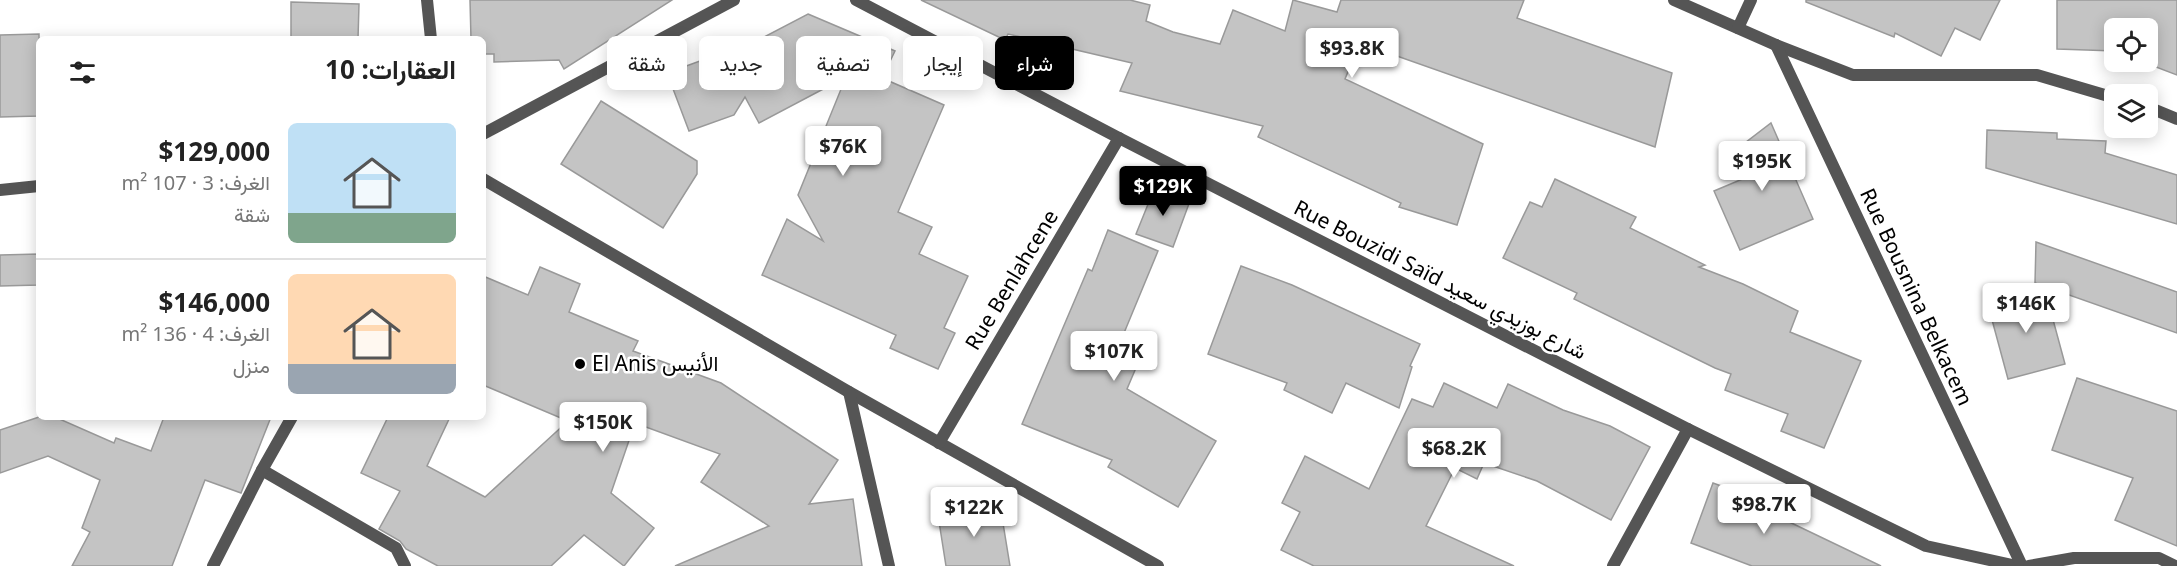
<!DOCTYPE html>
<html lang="ar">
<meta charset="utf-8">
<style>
body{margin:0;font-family:"Noto Sans",Vazirmatn,sans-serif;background:#f6f6f6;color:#222;direction:rtl;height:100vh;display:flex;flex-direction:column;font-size:22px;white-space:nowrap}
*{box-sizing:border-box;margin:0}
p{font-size:20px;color:#767676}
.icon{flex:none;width:33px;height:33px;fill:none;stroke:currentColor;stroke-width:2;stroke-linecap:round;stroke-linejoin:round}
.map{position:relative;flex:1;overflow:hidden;direction:ltr}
.side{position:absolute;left:36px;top:36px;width:450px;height:384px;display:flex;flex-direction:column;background:#fff;border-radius:9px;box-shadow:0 3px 15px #0003;direction:rtl}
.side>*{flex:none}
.guide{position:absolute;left:504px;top:36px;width:570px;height:54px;direction:rtl;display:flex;gap:12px}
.controls{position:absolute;left:2104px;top:18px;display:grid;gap:12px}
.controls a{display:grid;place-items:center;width:54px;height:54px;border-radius:9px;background:#fff;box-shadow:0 3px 15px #0003;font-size:30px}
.price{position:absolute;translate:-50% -51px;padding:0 14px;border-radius:6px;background:#fff;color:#222;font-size:20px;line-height:39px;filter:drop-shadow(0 2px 3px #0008)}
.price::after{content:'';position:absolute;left:50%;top:36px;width:18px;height:14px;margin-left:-9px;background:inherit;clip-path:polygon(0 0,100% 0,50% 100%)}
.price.active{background:#000;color:#fff}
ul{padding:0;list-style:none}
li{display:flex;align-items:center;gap:18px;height:150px;padding:0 30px}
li+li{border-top:2px solid #e0e0e0}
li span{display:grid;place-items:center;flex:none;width:168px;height:120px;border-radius:9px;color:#555}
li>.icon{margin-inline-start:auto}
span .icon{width:72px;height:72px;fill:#fffc;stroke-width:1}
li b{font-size:26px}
h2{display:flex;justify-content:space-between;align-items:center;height:72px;padding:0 30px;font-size:26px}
.chip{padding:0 21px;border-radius:9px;background:#fff;box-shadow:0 3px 15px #0003;font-size:21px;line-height:54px}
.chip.active{background:#000;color:#fff}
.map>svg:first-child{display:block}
</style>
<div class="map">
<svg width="2177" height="566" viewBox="0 0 2177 566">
<rect width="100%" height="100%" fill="#fff"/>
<!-- building -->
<g fill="#c4c4c4" stroke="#999" stroke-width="1.5">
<polygon points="470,0 672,0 564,69 559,60 494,62 494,54 483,54 483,39 471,39"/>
<polygon points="921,0 1130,0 1150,5 1146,21 1173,32 1220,44 1233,10 1285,31 1293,0 1337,12 1341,0 1524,0 1517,18 1672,73 1655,147 1360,43 1345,79 1483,144 1457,225 1399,207 1401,203 1258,137 1263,126 1120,91 1132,63 1008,34 1005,40"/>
<polygon points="1806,0 2000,0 1980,40 1955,28 1941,56 1895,33 1894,37 1806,2"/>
<polygon points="2057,0 2177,0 2177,75 2143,62 2148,62 2148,28 2115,28 2115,51 2057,49"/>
<polygon points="291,2 359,4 358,39 291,39"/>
<polygon points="808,14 895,51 882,78 944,105 898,212 932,227 919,254 968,276 944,328 955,333 938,369 890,348 896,335 762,275 787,219 823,241 798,195 846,77 759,123 745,97 734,115 689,131 667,73 711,57 713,64"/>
<polygon points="39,34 39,116 0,117 0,35"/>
<polygon points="601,101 697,161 697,174 663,228 561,164"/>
<polygon points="1771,123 1813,219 1740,250 1714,191 1745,178 1728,156"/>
<polygon points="1987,130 2057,133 2057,139 2106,141 2105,153 2177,175 2177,224 1986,168"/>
<polygon points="1555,179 1636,217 1630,228 1705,265 1699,267 1743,284 1798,311 1790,332 1861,361 1824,448 1781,431 1788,414 1725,390 1731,374 1715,368 1574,299 1577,293 1503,258 1530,202 1542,207"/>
<polygon points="1155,187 1190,201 1173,247 1136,234"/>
<polygon points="1108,230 1158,251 1124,333 1147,342 1127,389 1216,441 1178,507 1108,467 1112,460 1022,424 1088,269 1092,271"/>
<polygon points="2036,242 2177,292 2177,333 2035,283"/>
<polygon points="39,254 39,285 0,286 0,255"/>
<polygon points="1241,266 1292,285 1420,344 1410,366 1412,367 1399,408 1346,383 1332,413 1284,390 1287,383 1208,354"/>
<polygon points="540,267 580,284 569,312 638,341 633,351 721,383 838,460 809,504 853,499 862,566 675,566 769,526 701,482 720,454 635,423 611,493 654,528 624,566 584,535 551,566 438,566 406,549 400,541 379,529 400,491 361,473 388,417 450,417 427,466 485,497 568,421 483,385 483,276 528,295"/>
<polygon points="2045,290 2065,364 2008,379 1988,305"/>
<polygon points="2077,378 2177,411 2177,546 2115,520 2133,478 2052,450"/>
<polygon points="1444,383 1497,408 1508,384 1563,410 1610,426 1650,447 1611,520 1537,481 1484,463 1477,479 1455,468 1426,526 1514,566 1314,566 1281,550 1300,512 1282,503 1305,456 1369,489 1412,399 1433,407"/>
<polygon points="39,417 55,417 114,443 116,438 151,451 164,417 271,417 241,493 205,480 172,566 72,566 90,532 82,528 100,480 48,456 0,473 0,430"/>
<polygon points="1713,483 1784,509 1781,518 1881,566 1752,566 1691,543"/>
<polygon points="1000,505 1010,566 946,566 938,515"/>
</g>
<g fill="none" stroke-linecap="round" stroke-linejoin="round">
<!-- minor -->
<g stroke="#555" stroke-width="12">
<polyline points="427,0 431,39"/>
<polyline points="856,0 1119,138 1688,429 1926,546 2017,566"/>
<polyline points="1674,0 1776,45 1853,75 2037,75 2115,98"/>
<polyline points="1738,28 1751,0"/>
<polyline points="1776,45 2022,566"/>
<polyline points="2148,107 2177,119"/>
<polyline points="483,134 734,0"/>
<polyline points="483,179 849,392 1158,566"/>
<polyline points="0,190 39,186"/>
<polyline points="849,392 889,566"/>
<polyline points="939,443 1119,138"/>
<polyline points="262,470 396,548 405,566"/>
<polyline points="213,566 262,470 292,417"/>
<polyline points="1613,566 1688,429"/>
<polyline points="2029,566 2074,558 2159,558 2175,566"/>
</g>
</g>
<!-- markers -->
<circle fill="#000" stroke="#fff" stroke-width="2" cx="580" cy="364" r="6"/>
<g text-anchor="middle" stroke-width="5" stroke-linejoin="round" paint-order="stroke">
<!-- street labels -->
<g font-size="21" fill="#000" stroke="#fff">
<text transform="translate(1012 280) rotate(-59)" y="7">Rue Benlahcene</text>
<text transform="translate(1440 280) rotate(27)" y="7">Rue Bouzidi Saïd شارع بوزيدي سعيد</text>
<text transform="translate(1916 297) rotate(65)" y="7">Rue Bousnina Belkacem</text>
</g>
<!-- poi labels -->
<g font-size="21" fill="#000" stroke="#fff" text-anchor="start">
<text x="592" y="371">El Anis الأنيس</text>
</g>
</g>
</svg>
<div class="controls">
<a><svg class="icon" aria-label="locate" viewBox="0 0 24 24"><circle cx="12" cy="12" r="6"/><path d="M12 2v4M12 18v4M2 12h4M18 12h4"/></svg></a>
<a><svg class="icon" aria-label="layers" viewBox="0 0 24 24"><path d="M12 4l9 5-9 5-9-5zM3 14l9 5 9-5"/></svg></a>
</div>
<b class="price" style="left:1352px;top:79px">$93.8K</b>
<b class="price" style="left:843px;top:177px">$76K</b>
<b class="price" style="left:1762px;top:192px">$195K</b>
<b class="price active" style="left:1163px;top:217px">$129K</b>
<b class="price" style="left:2026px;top:334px">$146K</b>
<b class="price" style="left:1114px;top:382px">$107K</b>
<b class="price" style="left:603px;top:453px">$150K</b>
<b class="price" style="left:1454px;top:479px">$68.2K</b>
<b class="price" style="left:1764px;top:535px">$98.7K</b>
<b class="price" style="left:974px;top:538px">$122K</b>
<div class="guide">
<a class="chip active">شراء</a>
<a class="chip">إيجار</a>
<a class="chip">تصفية</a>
<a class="chip">جديد</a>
<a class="chip">شقة</a>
</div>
<section class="side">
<h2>العقارات: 10<svg class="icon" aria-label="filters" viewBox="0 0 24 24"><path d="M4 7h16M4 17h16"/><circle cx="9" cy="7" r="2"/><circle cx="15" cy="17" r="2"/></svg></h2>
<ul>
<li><span style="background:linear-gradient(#bfe0f5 75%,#7fa58c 0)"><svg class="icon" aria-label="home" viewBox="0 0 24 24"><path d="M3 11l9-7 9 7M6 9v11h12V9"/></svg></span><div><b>$129,000</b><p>الغرف: 3 · 107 m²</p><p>شقة</p></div></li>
<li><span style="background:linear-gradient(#ffd9b3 75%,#9aa5b1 0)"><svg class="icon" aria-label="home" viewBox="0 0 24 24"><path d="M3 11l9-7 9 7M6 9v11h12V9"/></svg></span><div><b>$146,000</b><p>الغرف: 4 · 136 m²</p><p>منزل</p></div></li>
</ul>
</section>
</div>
